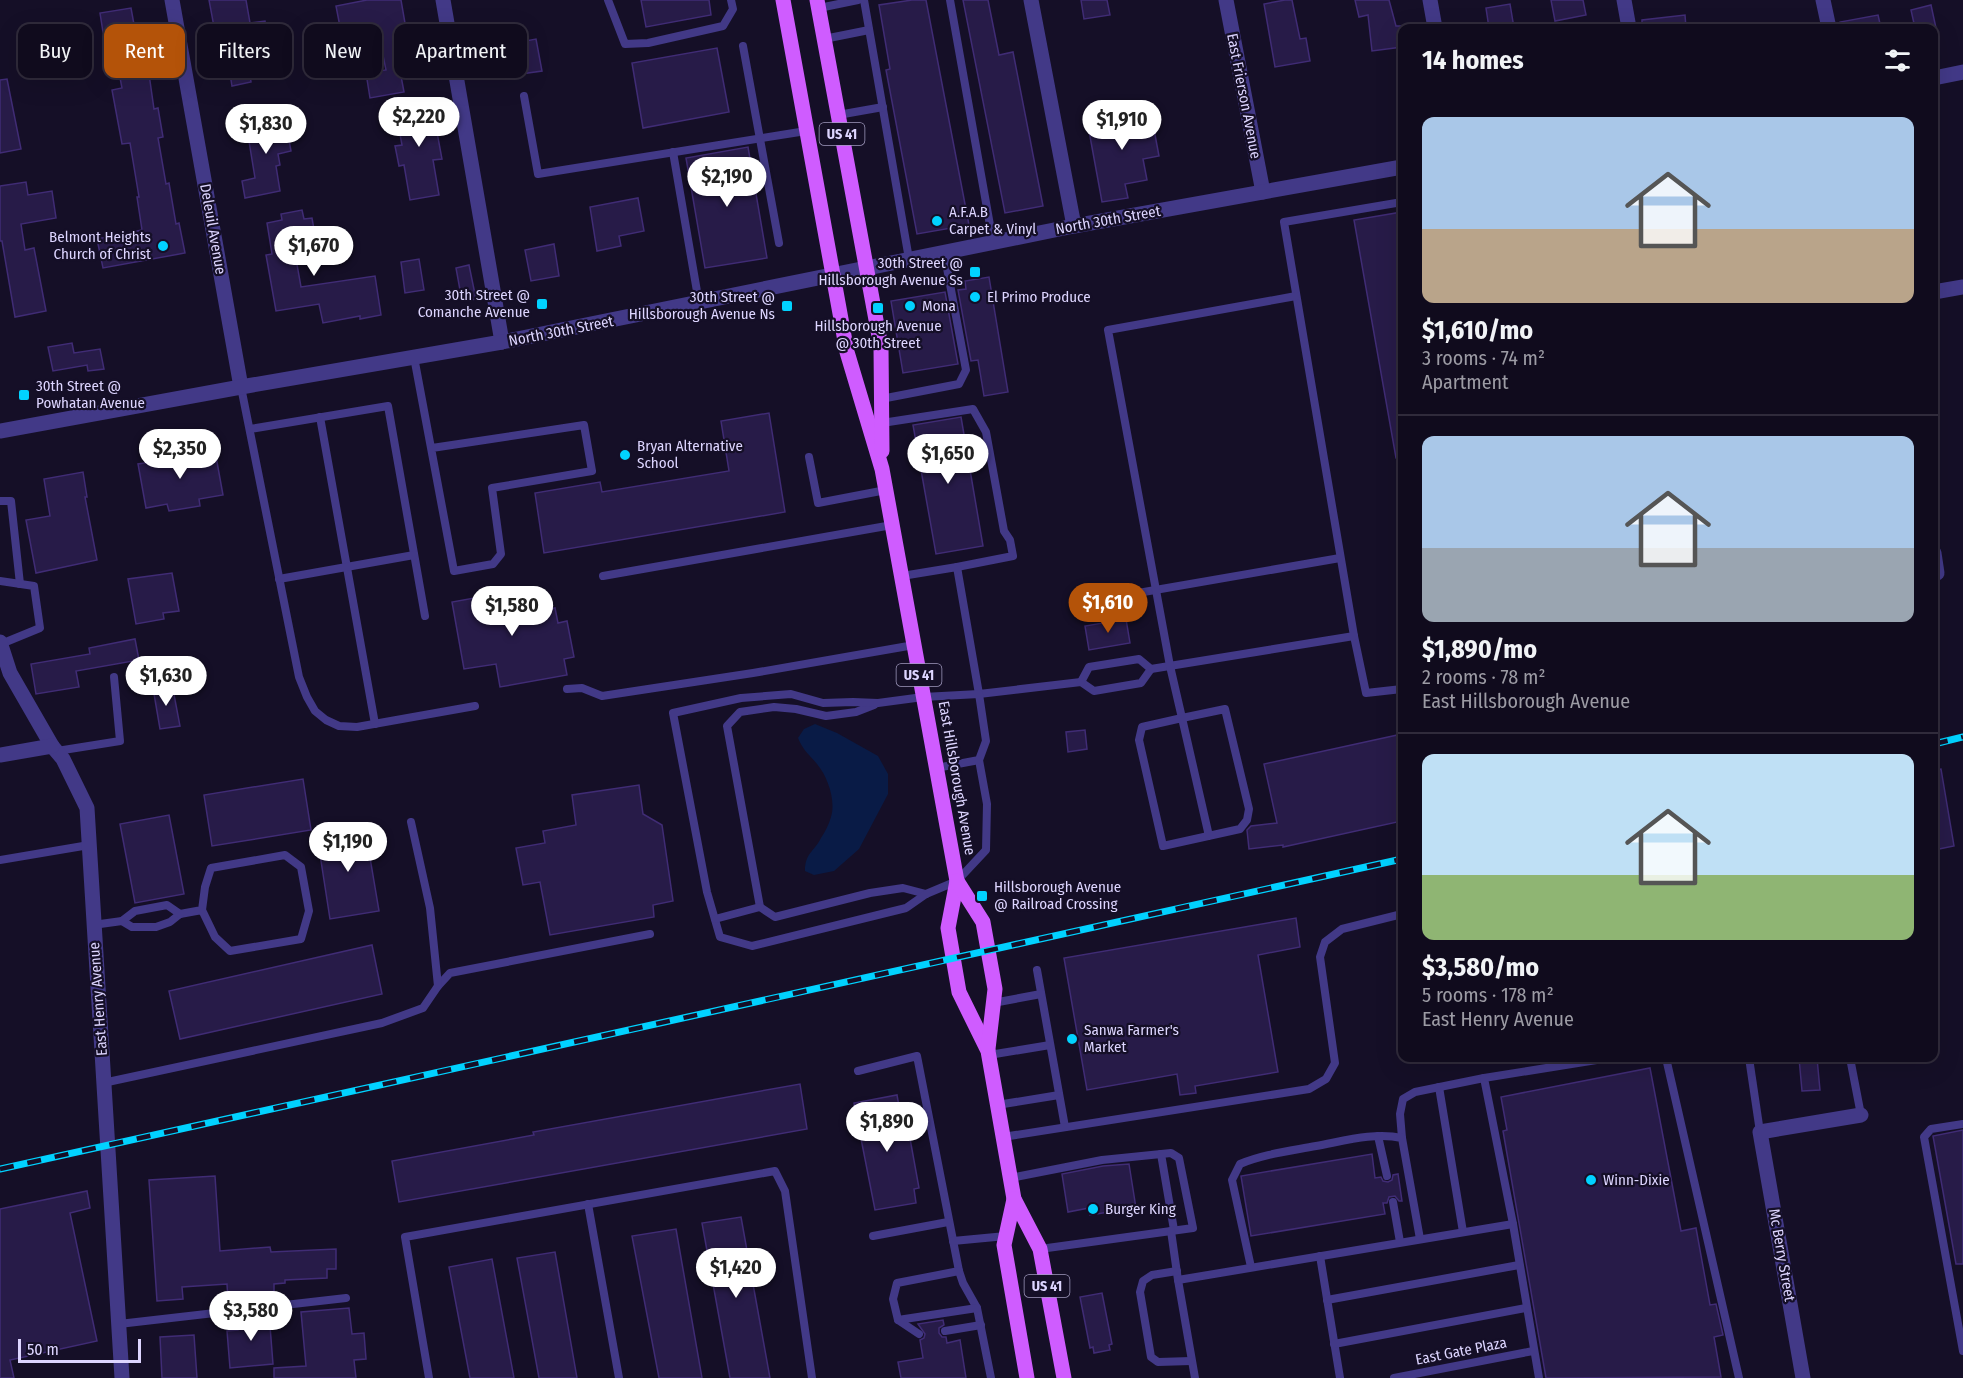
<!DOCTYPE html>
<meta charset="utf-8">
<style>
body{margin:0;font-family:"Fira Sans Condensed",sans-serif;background:#191426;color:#f1f3f6;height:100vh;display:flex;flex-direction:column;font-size:22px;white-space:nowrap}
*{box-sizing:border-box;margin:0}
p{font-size:20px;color:#9c9ba4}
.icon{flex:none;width:33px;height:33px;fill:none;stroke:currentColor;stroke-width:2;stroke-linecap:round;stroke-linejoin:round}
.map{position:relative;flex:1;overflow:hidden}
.panel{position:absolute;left:1398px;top:24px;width:540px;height:1038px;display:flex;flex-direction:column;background:#100b1d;border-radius:12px;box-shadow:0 6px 24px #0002,0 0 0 2px #302b3b}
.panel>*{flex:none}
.banner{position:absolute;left:18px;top:24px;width:570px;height:54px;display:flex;gap:12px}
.scale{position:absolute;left:18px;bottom:15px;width:123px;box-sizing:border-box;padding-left:6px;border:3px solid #ddd5ff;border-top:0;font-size:16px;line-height:21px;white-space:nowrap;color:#ddd5ff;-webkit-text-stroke:4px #150f27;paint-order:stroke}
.price{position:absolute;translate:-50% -51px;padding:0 14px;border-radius:21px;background:#fff;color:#222;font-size:20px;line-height:39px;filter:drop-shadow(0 2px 3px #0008)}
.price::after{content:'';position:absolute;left:50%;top:36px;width:18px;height:14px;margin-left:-9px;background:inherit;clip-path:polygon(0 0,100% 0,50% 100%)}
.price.selected{background:#b45309;color:#fff}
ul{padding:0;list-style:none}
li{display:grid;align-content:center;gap:12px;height:318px;padding:0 24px}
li+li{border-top:2px solid #302b3b}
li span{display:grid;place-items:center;height:186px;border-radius:12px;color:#555}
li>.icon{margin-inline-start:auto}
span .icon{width:108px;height:108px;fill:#fffc;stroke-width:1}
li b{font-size:26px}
h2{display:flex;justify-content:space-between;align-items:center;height:72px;padding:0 24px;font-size:26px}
.chip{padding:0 21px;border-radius:12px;background:#100b1d;box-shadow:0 6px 24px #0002,0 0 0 2px #302b3b;font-size:21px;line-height:54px}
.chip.selected{background:#b45309;color:#fff}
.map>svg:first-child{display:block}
</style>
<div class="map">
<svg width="1963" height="1378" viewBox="0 0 1963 1378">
<rect width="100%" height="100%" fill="#150f27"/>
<!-- water -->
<path fill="#091b46" d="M815,724L837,733L878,756L888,774V794L859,849L834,871L814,875L805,871C805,853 814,852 821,838C825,832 829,824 831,817C836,801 828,777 817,764C809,754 804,752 798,738L804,729Z"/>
<!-- building -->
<g fill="#271b48" stroke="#402c75" stroke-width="1.5">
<polygon points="209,0 246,0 250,23 265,21 268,39 245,43 251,82 232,86 230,74 223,75"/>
<polygon points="367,0 401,0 406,29 413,28 418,56 398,60 404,92 370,98 366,73 386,70 377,26 341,32 336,6"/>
<polygon points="641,0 709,0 711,15 646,27"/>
<polygon points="912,0 926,0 969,225 917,234 886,70 890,69 879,5"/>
<polygon points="963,0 988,0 999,55 1013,52 1043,206 1005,213"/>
<polygon points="1081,0 1107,0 1110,15 1084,19"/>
<polygon points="1285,0 1292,0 1300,39 1306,38 1310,61 1275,67 1264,4"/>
<polygon points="1355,0 1389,0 1396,26 1402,26 1402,47 1372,51 1368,15 1359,17"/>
<polygon points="1551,0 1583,0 1586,15 1555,21"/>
<polygon points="1510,4 1514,28 1489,28 1486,8"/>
<polygon points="1931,5 1936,28 1915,28 1911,10"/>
<polygon points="131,8 137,41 144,39 154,109 158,108 163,137 158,138 166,184 169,183 176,224 179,223 185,253 103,268 97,239 142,230 137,197 139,197 130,143 122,144 112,90 122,88 111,31 103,32 100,13"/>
<polygon points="1685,15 1686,28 1642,28 1642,20"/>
<polygon points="1878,15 1881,28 1840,28 1840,22"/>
<polygon points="536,39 542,71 514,75 509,44"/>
<polygon points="717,48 729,112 643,128 632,63"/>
<polygon points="7,79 21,149 0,153 0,80"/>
<polygon points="431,100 442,159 433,160 439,195 410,200 404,165 399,166 395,146 402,145 395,107"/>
<polygon points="1150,108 1159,156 1143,159 1147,180 1125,184 1128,198 1102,202 1087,120"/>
<polygon points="285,117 291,151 278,154 280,165 276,166 280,191 245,198 242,181 255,178 246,123"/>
<polygon points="748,147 767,258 705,268 686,158"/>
<polygon points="26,182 28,195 52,191 56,218 21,224 25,250 34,248 46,311 15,317 2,241 0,241 0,186"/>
<polygon points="638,198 644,231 619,236 621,246 597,251 590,207"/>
<polygon points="302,210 304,219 312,218 315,235 306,237 306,240 293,242 301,287 375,276 381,315 360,319 360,316 323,323 319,304 276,311 266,255 272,254 267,223 282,220 281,214"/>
<polygon points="1402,212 1402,457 1396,458 1354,220"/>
<polygon points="554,244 559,276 531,281 525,250"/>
<polygon points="419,259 424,290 405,293 401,262"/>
<polygon points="469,265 476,299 462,301 456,268"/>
<polygon points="989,277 1008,392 984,396 978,360 971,361 958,290 966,289 965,281"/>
<polygon points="945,292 958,364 903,373 891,301"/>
<polygon points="72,343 74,353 100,349 104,369 88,371 87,365 53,371 48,347"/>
<polygon points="769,413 785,512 544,553 535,493 600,482 602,492 729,471 721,421"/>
<polygon points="961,417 983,546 936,554 913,425"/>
<polygon points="183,450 184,457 215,451 223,495 199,499 200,506 169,511 167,504 146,508 138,464 159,461 157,454"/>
<polygon points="83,472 87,497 85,497 97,560 36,573 26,520 50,516 44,479"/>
<polygon points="172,573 179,611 163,613 164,619 136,624 128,579"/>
<polygon points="530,588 534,612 555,608 558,623 567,621 574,657 564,659 567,675 500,687 496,664 464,669 452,602"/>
<polygon points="1126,619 1130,643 1089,650 1085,626"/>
<polygon points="135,639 139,660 76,671 79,687 36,694 31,664 90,654 89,648"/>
<polygon points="172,684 180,726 160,729 153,688"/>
<polygon points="1085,730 1087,749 1068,752 1066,732"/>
<polygon points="1402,734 1402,821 1283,847 1283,845 1249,849 1247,830 1251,826 1277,823 1264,764"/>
<polygon points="1941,769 1954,846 1934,850 1934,770"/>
<polygon points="303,779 311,830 212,846 204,795"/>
<polygon points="639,785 643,814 662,825 673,901 653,905 654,917 550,935 540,882 523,885 516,848 545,843 543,831 576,825 572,795"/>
<polygon points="169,815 184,894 135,903 120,824"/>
<polygon points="365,828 379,911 330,919 317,835"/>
<polygon points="1296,918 1300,947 1258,955 1278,1072 1195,1086 1196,1093 1180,1095 1177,1074 1087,1090 1064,958"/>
<polygon points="372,945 382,994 180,1039 169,991"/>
<polygon points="1799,1058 1817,1058 1820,1090 1802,1091"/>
<polygon points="1650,1068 1681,1231 1696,1228 1710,1305 1716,1304 1723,1335 1714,1337 1721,1377 1546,1378 1503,1131 1507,1130 1501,1097"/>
<polygon points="800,1084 807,1129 399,1202 392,1161 534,1135 533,1132"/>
<polygon points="897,1095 902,1123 907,1122 919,1188 914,1189 916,1203 875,1210 854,1103"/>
<polygon points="1963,1130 1963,1264 1956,1264 1933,1136"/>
<polygon points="1372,1154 1375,1178 1381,1177 1383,1181 1388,1182 1392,1180 1393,1175 1398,1174 1402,1201 1399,1201 1395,1196 1389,1197 1387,1203 1383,1203 1385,1214 1251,1236 1241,1176"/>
<polygon points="1129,1164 1136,1208 1090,1215 1089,1208 1068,1212 1062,1174 1103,1166"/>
<polygon points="215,1176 220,1251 270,1247 271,1252 336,1249 336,1269 327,1269 327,1278 285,1280 285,1283 274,1284 274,1296 267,1297 267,1301 236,1304 235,1300 228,1300 227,1284 182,1287 183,1299 157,1301 149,1180"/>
<polygon points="87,1191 90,1208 70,1213 97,1341 10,1360 14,1378 0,1378 0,1209"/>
<polygon points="741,1217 753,1284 770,1378 730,1378 702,1223"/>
<polygon points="676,1229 702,1378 659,1378 632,1236"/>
<polygon points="555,1252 577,1378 539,1378 517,1258"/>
<polygon points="492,1259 514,1378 470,1378 449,1267"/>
<polygon points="1102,1293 1112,1344 1109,1345 1110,1350 1094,1353 1093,1347 1090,1348 1080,1297"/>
<polygon points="349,1308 352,1334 364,1333 366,1359 354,1360 356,1378 274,1378 274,1368 306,1366 301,1312"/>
<polygon points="269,1313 273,1364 230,1368 227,1331 238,1330 237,1317"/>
<polygon points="943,1320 944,1325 939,1328 939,1333 942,1337 946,1337 947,1343 960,1340 966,1378 901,1378 898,1362 923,1358 920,1340 924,1338 925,1334 918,1324"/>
<polygon points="194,1335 197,1378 162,1378 160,1337"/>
</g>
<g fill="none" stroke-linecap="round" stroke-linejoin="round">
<!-- service -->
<g stroke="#423987" stroke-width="8">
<polyline points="608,0 625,44 648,43 723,26 733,9 731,0"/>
<polyline points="864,0 909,259"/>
<polyline points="950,0 993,242"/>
<polyline points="819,8 858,0"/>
<polyline points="824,39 869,30"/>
<polyline points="743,46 779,243"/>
<polyline points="524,96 538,174 806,131"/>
<polyline points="838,115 883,107"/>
<polyline points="673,152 699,303"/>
<polyline points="414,357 454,571 493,564 501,554 492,488 592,471 584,425 432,448"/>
<polyline points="241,387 299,677 307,697 315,711 326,720 339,726 357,727 475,706"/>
<polyline points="881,399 959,384 966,370 944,252"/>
<polyline points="320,417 375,724"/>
<polyline points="882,423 973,409 986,432 1004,531 1010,540 1013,556 957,567"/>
<polyline points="250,429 388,406 425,616"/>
<polyline points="809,457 818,503 886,490"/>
<polyline points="0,501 11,501 20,584"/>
<polyline points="603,576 892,525"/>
<polyline points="902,576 957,567 979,694 1081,682 1094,691 1141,683 1151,669"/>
<polyline points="279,579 414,555"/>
<polyline points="0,581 34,586 40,628 1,644"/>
<polyline points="1086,602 1340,558"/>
<polyline points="1354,636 1366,693 1402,689"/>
<polyline points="1081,682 1089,667 1139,659 1151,669 1354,636 1284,222 1402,202"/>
<polyline points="567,689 582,688 602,696 753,673 914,645"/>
<polyline points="874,705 856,712 826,716 796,709 774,707 740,712 727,726 760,907 775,917 870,893 903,888 926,894"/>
<polyline points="57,751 120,741 114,677"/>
<polyline points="936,768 979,760 987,804 986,850 957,881 926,894 906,908 752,946 720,937 707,892 673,713 741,698 791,694 823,703 853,702 878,703 923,697 979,694 986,741 979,760"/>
<polyline points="1209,836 1182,718 1225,709 1249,809 1247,820 1240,829 1163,846 1139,740 1142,727 1182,718 1170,666 1108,330 1296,296"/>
<polyline points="0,860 89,845"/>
<polyline points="715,919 760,907"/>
<polyline points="122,921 132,927 156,927 170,922 180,914 202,910 215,937 230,951 301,939 309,911 301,867 285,855 211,868 205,887 202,910"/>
<polyline points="93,925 122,921 135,911 167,905 180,914"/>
<polyline points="1037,970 1065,1127"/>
<polyline points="438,986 450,973 650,934"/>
<polyline points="993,1003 1041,994"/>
<polyline points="989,1055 1050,1045"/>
<polyline points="1666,1058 1739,1378"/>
<polyline points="1749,1058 1760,1132"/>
<polyline points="1850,1058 1861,1115"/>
<polyline points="858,1071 917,1056 959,1271 963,1283 977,1308 991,1378"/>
<polyline points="103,1083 382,1023 423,1008 438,986 430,908 411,822"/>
<polyline points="1439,1087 1463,1232"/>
<polyline points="997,1105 1059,1095"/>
<polyline points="1963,1124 1931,1129 1924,1137 1963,1351"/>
<polyline points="1378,1136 1387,1176"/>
<polyline points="1003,1137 1309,1089 1326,1079 1335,1063 1320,957 1325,942 1342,929 1402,914"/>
<polyline points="1402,1138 1400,1114 1403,1099 1415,1092 1484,1078"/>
<polyline points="1161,1154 1174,1230"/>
<polyline points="1010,1178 1102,1160 1171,1153 1179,1158 1193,1228 1040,1249"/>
<polyline points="1393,1202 1400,1242"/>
<polyline points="588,1204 619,1378"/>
<polyline points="1171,1231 1178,1280 1195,1378"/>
<polyline points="873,1236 948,1222"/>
<polyline points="953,1241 1006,1236"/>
<polyline points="1320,1256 1340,1378"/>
<path d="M1251,1267L1232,1180L1240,1164C1264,1154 1290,1151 1316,1146C1344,1141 1374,1132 1402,1138L1420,1239"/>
<polyline points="1177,1271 1152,1275 1143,1281 1140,1292 1151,1357 1158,1362 1191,1361"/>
<polyline points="1178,1280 1513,1224"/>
<polyline points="1327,1300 1519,1265"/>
<polyline points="898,1320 977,1308"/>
<polyline points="119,1324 346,1298"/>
<polyline points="945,1331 981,1325"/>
<polyline points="919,1334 898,1320 893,1299 897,1283 959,1271"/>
<polyline points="1334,1344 1526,1308"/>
<polyline points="429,1378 405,1237 775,1171 785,1191 812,1378"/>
<polyline points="1394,1378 1533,1351"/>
<polyline points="1539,1378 1513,1224 1484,1078 1609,1058"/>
</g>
<!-- minor -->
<g stroke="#423987" stroke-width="15">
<polyline points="172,0 241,387"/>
<polyline points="443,0 502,342"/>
<polyline points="1031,0 1074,226"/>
<polyline points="1226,0 1263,192"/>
<polyline points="1430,0 1435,28"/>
<polyline points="1624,0 1629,28"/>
<polyline points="1823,0 1829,28"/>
<polyline points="1934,292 1963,287"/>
<polyline points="1934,553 1937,573"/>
<polyline points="0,642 10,673 52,746 63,759 87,808 122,1378"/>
<polyline points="0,755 52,746"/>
<polyline points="1803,1378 1760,1132 1861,1115"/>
</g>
<!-- tertiary -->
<g stroke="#423987" stroke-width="15">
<polyline points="1934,78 1963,72"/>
<polyline points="0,431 241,387 502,342 1074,226 1402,167"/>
</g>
<!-- primary -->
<g stroke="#cf5cff" stroke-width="15">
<polyline points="783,0 847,352 882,469 957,881 948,928 959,992 988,1051 1014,1199 1040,1249 1064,1378"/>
<polyline points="817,0 881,347 882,451"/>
<polyline points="957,881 983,922 995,989 988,1049"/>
<polyline points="1014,1199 1004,1245 1027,1378"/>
</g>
<defs>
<g id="rail">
<polyline points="1934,744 1963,737"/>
<polyline points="0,1169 1402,859"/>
</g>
</defs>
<!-- rail casing -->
<use href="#rail" stroke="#01d2ff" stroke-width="7"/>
<!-- rail -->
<use href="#rail" stroke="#150f27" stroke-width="4.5" stroke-dasharray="14" stroke-linecap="butt"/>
</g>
<!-- markers -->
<g fill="#01d2ff" stroke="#150f27" stroke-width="2">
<circle cx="937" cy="221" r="6"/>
<circle cx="163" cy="246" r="6"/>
<rect x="969" y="266" width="12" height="12" rx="3"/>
<circle cx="975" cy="297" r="6"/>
<rect x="536" y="298" width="12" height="12" rx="3"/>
<rect x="781" y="300" width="12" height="12" rx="3"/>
<circle cx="910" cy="306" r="6"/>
<rect x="872" y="302" width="12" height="12" rx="3"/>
<rect x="18" y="389" width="12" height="12" rx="3"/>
<circle cx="625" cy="455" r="6"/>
<rect x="976" y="890" width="12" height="12" rx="3"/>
<circle cx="1072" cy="1039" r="6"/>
<circle cx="1591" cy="1180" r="6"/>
<circle cx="1093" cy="1209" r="6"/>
</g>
<g text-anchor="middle" stroke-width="4.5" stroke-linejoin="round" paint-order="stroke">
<!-- shield labels -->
<g fill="#150f27" stroke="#a19abe" stroke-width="1.5">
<rect x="819.5" y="123" width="45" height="22" rx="4.5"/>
<rect x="896.5" y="664" width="45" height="22" rx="4.5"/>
<rect x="1024.5" y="1275" width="45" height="22" rx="4.5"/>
</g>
<g font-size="14" font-weight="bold" fill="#ddd5ff">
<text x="842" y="139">US 41</text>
<text x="919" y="680">US 41</text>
<text x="1047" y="1291">US 41</text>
</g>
<!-- street labels -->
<g font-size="15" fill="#ddd5ff" stroke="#150f27">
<text transform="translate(1244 96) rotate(79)" y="5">East Frierson Avenue</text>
<text transform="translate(1108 220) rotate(-10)" y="5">North 30th Street</text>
<text transform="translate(213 229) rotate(80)" y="5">Deleuil Avenue</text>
<text transform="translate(561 331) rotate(-11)" y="5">North 30th Street</text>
<text transform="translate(957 778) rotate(80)" y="5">East Hillsborough Avenue</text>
<text transform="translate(98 999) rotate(-94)" y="5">East Henry Avenue</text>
<text transform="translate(1782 1255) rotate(80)" y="5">Mc Berry Street</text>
<text transform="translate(1461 1351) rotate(-11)" y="5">East Gate Plaza</text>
</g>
<!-- poi labels -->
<g font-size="15" fill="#ddd5ff" stroke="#150f27" text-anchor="start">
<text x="949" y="217">A.F.A.B<tspan x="949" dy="17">Carpet &amp; Vinyl</tspan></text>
<text x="151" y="242" text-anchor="end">Belmont Heights<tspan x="151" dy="17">Church of Christ</tspan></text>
<text x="963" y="268" text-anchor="end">30th Street @<tspan x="963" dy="17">Hillsborough Avenue Ss</tspan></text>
<text x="530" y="300" text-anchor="end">30th Street @<tspan x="530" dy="17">Comanche Avenue</tspan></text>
<text x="775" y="302" text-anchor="end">30th Street @<tspan x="775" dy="17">Hillsborough Avenue Ns</tspan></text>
<text x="987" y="302">El Primo Produce</text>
<text x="922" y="311">Mona</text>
<text x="878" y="331" text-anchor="middle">Hillsborough Avenue<tspan x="878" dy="17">@ 30th Street</tspan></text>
<text x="36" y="391">30th Street @<tspan x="36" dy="17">Powhatan Avenue</tspan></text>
<text x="637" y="451">Bryan Alternative<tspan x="637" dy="17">School</tspan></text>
<text x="994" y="892">Hillsborough Avenue<tspan x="994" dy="17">@ Railroad Crossing</tspan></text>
<text x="1084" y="1035">Sanwa Farmer's<tspan x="1084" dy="17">Market</tspan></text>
<text x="1603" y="1185">Winn-Dixie</text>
<text x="1105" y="1214">Burger King</text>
</g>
</g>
</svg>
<div class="scale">50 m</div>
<b class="price" style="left:419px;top:148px">$2,220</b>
<b class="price" style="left:1122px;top:151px">$1,910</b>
<b class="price" style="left:266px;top:155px">$1,830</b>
<b class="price" style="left:727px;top:208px">$2,190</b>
<b class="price" style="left:314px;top:277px">$1,670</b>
<b class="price" style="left:180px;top:480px">$2,350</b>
<b class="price" style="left:948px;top:485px">$1,650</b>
<b class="price selected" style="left:1108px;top:634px">$1,610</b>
<b class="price" style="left:512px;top:637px">$1,580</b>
<b class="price" style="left:166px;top:707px">$1,630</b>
<b class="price" style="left:348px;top:873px">$1,190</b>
<b class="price" style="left:887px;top:1153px">$1,890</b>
<b class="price" style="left:736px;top:1299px">$1,420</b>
<b class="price" style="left:251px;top:1342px">$3,580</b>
<div class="banner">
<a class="chip">Buy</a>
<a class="chip selected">Rent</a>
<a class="chip">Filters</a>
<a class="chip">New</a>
<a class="chip">Apartment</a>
</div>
<section class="panel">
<h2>14 homes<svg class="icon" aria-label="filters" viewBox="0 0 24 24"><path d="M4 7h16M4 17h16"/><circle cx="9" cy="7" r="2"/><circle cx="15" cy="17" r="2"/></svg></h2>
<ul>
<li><span style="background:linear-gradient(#a9c7e8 60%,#b9a48a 0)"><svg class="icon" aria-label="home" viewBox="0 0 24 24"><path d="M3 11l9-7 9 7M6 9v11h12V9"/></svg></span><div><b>$1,610/mo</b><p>3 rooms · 74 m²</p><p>Apartment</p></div></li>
<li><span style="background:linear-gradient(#a9c7e8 60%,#9aa5b1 0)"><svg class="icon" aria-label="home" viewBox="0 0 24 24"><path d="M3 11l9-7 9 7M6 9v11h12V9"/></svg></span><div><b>$1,890/mo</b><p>2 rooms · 78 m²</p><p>East Hillsborough Avenue</p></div></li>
<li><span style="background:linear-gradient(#bfe0f5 65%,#8fb573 0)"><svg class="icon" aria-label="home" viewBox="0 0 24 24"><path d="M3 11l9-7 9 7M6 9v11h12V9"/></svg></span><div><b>$3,580/mo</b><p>5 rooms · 178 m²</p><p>East Henry Avenue</p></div></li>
</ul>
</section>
</div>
